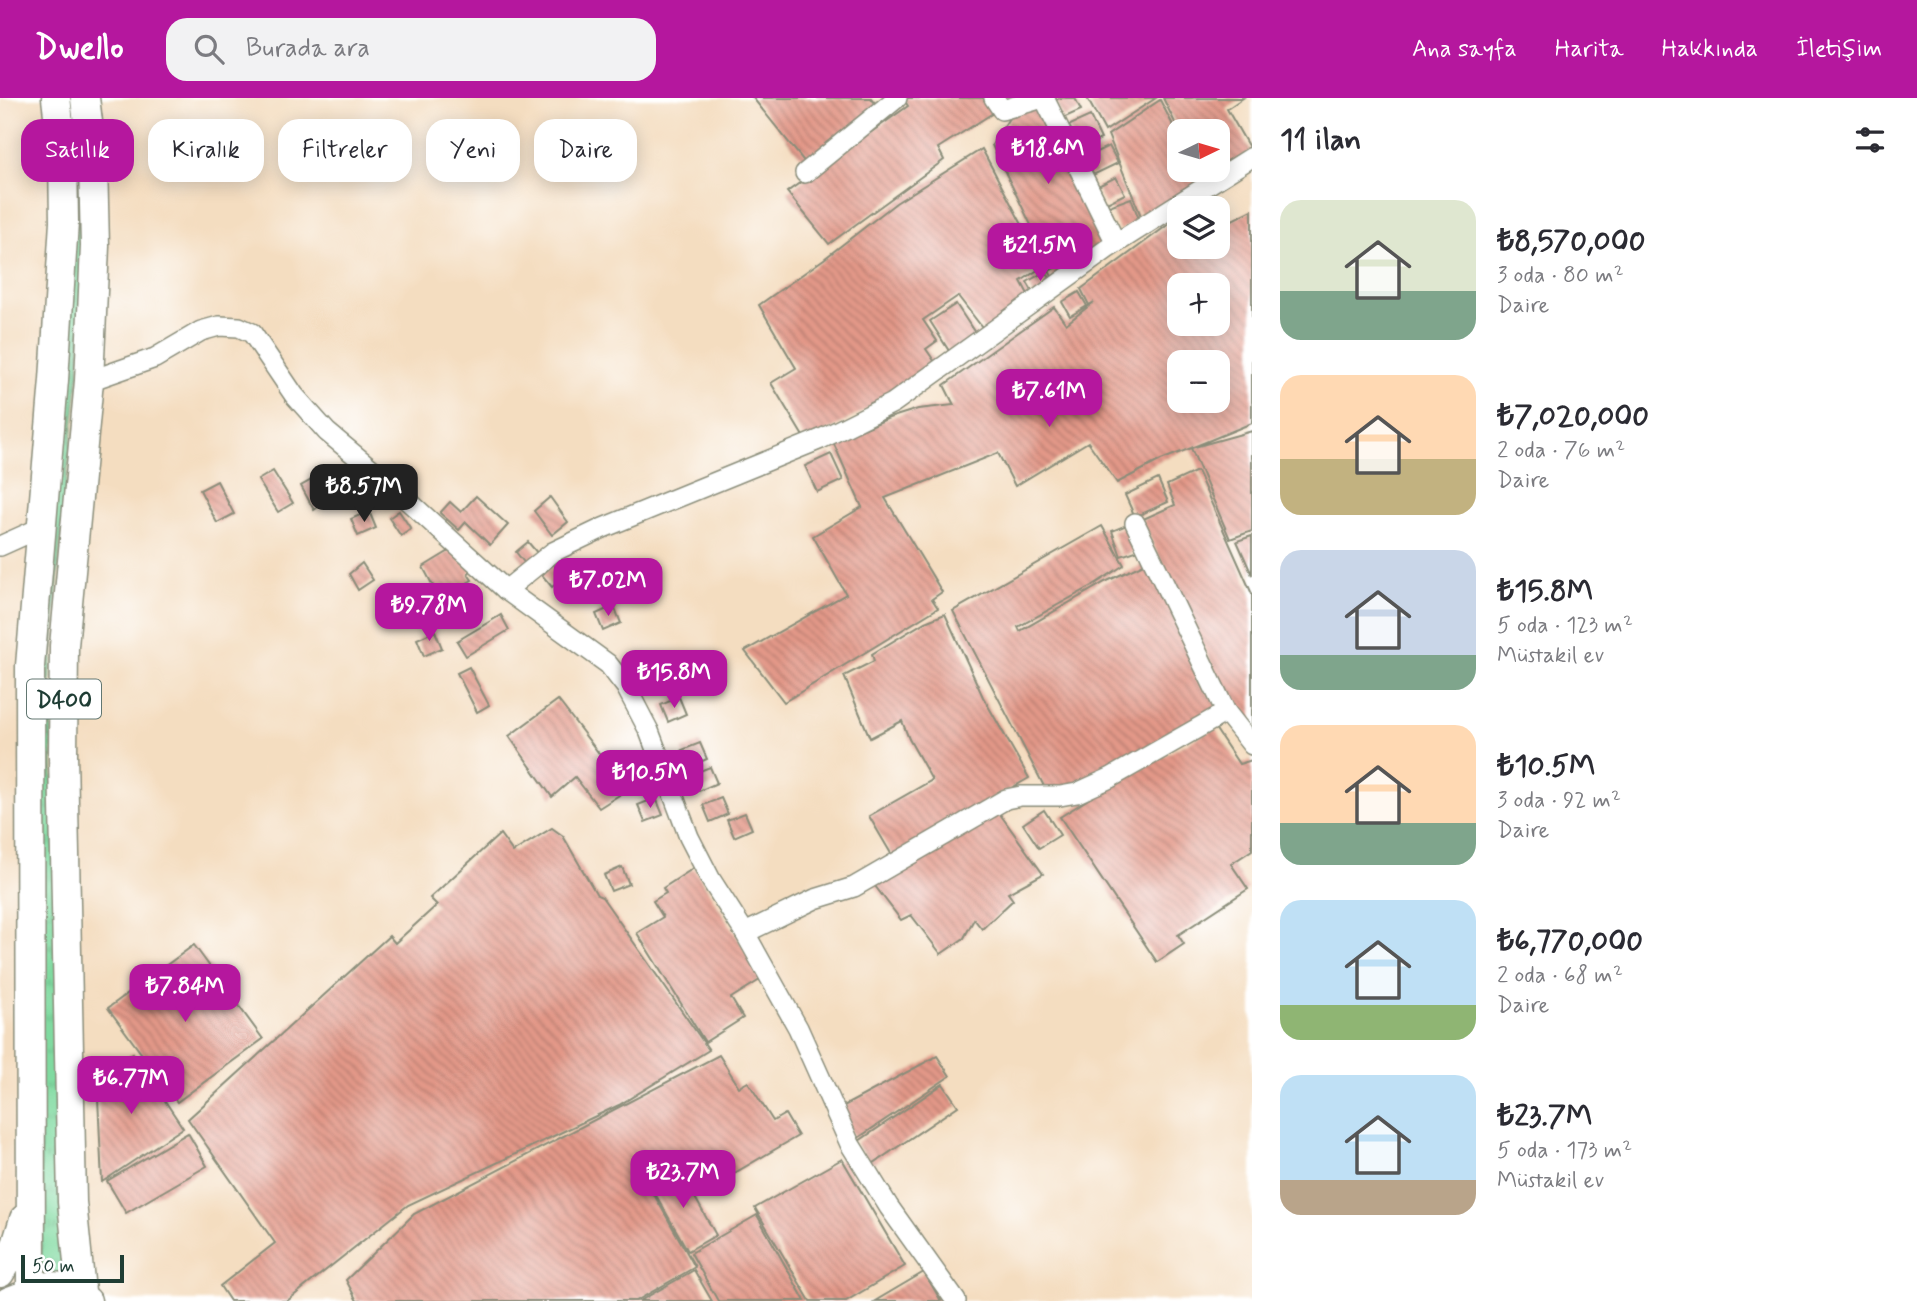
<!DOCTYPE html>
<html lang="tr">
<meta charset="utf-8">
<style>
body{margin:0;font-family:Mynerve,sans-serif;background:#f2f2f3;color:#2b2b33;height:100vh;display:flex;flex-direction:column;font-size:26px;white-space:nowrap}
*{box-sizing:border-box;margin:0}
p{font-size:23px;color:#7c7c81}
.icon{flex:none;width:38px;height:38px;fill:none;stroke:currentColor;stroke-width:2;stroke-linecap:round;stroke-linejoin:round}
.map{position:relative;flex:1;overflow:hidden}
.panel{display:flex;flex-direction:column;background:#fff;width:665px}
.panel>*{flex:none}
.hud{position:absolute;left:21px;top:21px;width:665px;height:63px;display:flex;gap:14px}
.needle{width:46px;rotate:85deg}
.tools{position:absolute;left:1167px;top:21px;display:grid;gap:14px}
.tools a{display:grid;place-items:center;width:63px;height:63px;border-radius:14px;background:#fff;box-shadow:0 4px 18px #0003;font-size:35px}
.scale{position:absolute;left:21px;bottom:18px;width:103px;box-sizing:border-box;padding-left:7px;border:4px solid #1f3d34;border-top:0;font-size:19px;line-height:24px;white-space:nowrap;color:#1f3d34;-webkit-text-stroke:5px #fff;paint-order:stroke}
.price{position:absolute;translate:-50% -60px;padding:0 16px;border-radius:14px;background:#b5179e;color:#fff;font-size:23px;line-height:46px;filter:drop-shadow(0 2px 4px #0008)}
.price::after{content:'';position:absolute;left:50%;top:42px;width:21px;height:16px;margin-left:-10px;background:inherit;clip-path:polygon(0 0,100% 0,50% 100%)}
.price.active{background:#222;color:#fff}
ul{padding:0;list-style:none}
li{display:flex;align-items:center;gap:21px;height:175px;padding:0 28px}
li span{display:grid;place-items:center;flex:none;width:196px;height:140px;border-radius:21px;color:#555}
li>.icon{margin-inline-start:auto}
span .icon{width:84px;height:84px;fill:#fffc;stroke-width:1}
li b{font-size:30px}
h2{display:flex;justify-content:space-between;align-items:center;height:84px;padding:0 28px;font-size:30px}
.pill{padding:0 24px;border-radius:21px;background:#fff;box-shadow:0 4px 18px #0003;font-size:24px;line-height:63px}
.pill.active{background:#b5179e;color:#fff}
header{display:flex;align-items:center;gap:42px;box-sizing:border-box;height:98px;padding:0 35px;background:#b5179e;color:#fff}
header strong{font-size:33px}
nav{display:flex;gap:38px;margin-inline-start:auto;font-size:24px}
.search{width:490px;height:63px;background:#f2f2f3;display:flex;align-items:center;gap:18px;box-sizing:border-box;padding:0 24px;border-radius:21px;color:#7c7c81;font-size:26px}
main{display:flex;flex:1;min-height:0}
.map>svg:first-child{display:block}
</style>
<header>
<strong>Dwello</strong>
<div class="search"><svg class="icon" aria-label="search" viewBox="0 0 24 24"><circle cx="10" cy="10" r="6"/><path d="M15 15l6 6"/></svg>Burada ara</div>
<nav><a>Ana sayfa</a><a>Harita</a><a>Hakkında</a><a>İletişim</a></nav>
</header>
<main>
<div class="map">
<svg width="1252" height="1203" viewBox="0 0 1252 1203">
<defs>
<pattern id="grass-tufts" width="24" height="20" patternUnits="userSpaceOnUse" patternTransform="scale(1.75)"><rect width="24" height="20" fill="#80daa0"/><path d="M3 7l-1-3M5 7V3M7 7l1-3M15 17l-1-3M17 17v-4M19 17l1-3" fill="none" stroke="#6ebc8a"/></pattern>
<pattern id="building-back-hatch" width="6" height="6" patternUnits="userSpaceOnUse" patternTransform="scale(1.75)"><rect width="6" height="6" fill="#e39888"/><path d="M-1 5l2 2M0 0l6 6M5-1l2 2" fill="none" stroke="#b77d70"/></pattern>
</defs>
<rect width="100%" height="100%" fill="#fff"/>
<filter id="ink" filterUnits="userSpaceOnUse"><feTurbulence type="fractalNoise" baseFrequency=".0143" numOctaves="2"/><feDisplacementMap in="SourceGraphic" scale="14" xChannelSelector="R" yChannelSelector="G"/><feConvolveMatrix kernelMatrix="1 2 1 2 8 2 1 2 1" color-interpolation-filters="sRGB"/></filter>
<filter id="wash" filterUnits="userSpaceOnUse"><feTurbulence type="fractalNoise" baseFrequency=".00686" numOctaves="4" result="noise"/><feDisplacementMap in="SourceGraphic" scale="28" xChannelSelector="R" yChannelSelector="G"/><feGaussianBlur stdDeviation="1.57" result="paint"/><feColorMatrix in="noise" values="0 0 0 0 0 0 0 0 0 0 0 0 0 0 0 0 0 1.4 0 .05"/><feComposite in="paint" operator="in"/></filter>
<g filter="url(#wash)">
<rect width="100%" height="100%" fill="#f4ddc0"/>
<!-- grass -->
<polygon fill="url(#grass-tufts)" stroke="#508c6a" stroke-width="2" points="64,0 76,0 85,111 79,276 62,422 50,586 69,1175 41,1178 36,659"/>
<g id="blocks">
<!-- building -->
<g fill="url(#building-back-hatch)" fill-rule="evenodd">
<polygon points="753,0 871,0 880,11 807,67"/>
<polygon points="903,0 983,0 993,15 938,50 944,62 829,146 787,94 908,8"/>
<polygon points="1060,0 1075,0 1081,12 1063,20 1055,2"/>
<polygon points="1087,0 1156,0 1105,33"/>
<polygon points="1163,0 1243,0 1227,11 1251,53 1204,84 1198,72 1218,72 1218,33 1179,33"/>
<polygon points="1160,2 1180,41 1180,72 1194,72 1201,85 1143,123 1108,37"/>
<polygon points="1042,7 1109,144 1085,159 1082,151 1051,168 992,47 1011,17"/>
<polygon points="1090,18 1101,41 1079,51 1068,28"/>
<polygon points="1109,48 1118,65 1089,79 1081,61"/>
<polygon points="982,51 1044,168 1021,183 1031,202 985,233 958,198 923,222 937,243 926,251 939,270 807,345 771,285 796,270 759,207 824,161 896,105"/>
<polygon points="1116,79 1125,96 1105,106 1096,89"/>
<polygon points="1131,100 1140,124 1119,132 1109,108"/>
<path d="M1252,112V325L1191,350L1252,333V433L1230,441L1191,350L1161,362L1117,385L1088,344L1015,388L998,355L885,400L942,494L932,501L938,510L784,604L745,553L846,496L813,438L862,409L833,344L889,320L918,311L954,307L944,287L1054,209L1066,226L1094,204L1089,207L1081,191L1173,123L1180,120V149H1218V129ZM1180,187H1218V226H1180ZM1180,264H1218V303H1180Z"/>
<polygon points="1070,162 1075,172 1054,182 1049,173"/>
<polygon points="1046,173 1053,186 1035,198 1027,184"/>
<polygon points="1079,194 1087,208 1070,218 1062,204"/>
<polygon points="956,206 977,238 951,256 930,223"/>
<polygon points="831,356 843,382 817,394 805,368"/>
<polygon points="348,368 359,388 345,397 333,377"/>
<polygon points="273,373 293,405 278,414 258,382"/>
<polygon points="1197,373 1252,496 1252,640 1244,632 1141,422 1175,407 1167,387"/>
<polygon points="322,376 334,397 314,412 301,388"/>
<polygon points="1158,381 1168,404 1135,419 1125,397"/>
<polygon points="217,383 234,416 217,425 200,392"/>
<polygon points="476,398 508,427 490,447 466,424 459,432 440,415 450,404 461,414"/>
<polygon points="550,399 568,424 552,437 534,413"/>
<polygon points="369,413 376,430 358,438 351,421"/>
<polygon points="399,413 411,431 401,438 389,420"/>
<polygon points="1129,426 1139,452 1121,458 1112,433"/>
<polygon points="1102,428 1124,467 1092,488 1018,529 1020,533 1105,484 1148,464 1218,610 1097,679 1047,694 953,513"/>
<polygon points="1252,438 1252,477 1237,443"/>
<polygon points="528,444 539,457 526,467 516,454"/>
<polygon points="451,452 471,472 468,476 472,482 440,501 423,469"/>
<polygon points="362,465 373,482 358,492 349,476"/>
<polygon points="554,466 565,479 552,489 542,477"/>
<polygon points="469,494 476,511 457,519 450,502"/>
<polygon points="421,495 428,512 409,519 402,503"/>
<polygon points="614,508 621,525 603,533 596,516"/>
<polygon points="945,516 983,599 1029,680 893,759 869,718 932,682 909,641 902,623 870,640 844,578 874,563 872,556 925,524"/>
<polygon points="501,517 509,532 466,558 457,543"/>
<polygon points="435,533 442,550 424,558 417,541"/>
<polygon points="640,556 650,569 638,579 627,567"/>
<polygon points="469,569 489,607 477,614 457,575"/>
<polygon points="679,599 686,616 668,624 661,607"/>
<polygon points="558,602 627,692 599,710 575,679 552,699 509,638"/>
<polygon points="1215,630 1239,666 1252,662 1252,752 1231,766 1248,791 1178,837 1184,846 1157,864 1060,719 1117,683"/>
<polygon points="700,645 707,661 689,669 682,652"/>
<polygon points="710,669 717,685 699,693 692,676"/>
<polygon points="656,700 663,717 645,724 638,707"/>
<polygon points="721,700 728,716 710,724 703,707"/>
<polygon points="997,712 1043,776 1008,795 1013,802 982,831 974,821 964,840 941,856 911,817 901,822 872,784"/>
<polygon points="1044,712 1060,737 1039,750 1023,726"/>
<polygon points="745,715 752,731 734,739 727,722"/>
<polygon points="552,730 563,738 597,797 602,799 709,952 619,1007 408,1107 287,1203 230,1203 220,1188 275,1145 188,1021 389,838 395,845 437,807 430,800 500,736 513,754"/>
<polygon points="622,769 629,786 611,793 604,777"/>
<polygon points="694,770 763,880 731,900 743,920 705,944 637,835 663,819 653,803 666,795 663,790"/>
<polygon points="194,847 263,941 177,1004 108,910"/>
<polygon points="133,955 183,1030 102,1084 97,979"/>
<polygon points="719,957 739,989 748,984 773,1023 785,1016 798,1038 695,1098 679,1069 648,1086 695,1169 636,1203 357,1203 346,1182 414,1116"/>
<polygon points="937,958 950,978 855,1042 838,1011"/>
<polygon points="943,986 958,1008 871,1067 856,1045"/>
<polygon points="188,1035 207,1068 126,1115 107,1083"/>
<polygon points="842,1061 905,1168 846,1203 810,1203 755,1110"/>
<polygon points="679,1071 716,1137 688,1153 650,1087"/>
<polygon points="757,1117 805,1203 718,1203 691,1155"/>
<polygon points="694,1172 712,1203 640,1203"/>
<polygon points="924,1174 941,1203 875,1203"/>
</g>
</g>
</g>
<g filter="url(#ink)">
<use href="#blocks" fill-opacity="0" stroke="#8a8d7a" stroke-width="2"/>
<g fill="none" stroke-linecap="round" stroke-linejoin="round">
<defs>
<g id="minor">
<polyline points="994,0 1002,12 1043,0"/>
<polyline points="1044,0 1116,145"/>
<polyline points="805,75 897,0"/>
<polyline points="89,283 155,260 201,233 219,228 239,229 252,235 294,297 327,334 385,382 506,492 608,566 626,589 649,633 689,739 711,782 745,835 798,930 850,1046 889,1109 956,1203"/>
<polyline points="1135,425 1226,614 1252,647"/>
<polyline points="0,448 40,430"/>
<polyline points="506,492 553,454 603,430 821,341 893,305 1107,151 1252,59"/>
<polyline points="745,835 815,801 854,789 1006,701 1021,698 1060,698 1077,695 1110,680 1226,614"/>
</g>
<g id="highway">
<polyline points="0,1175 16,1147 24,1121"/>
<polyline points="9,1203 49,1188 67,1189 87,1203"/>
<polyline points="31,1203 30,568 54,282 64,124 63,59 56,0"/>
<polyline points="82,1203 72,1104 63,656 64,548 89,283 95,148 93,64 85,0"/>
</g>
</defs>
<!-- minor casing -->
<use href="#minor" stroke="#8a8d7a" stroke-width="22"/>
<!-- highway casing -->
<use href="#highway" stroke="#8a8d7a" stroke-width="31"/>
<!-- minor -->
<use href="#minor" stroke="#fff" stroke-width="19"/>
<!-- highway -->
<use href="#highway" stroke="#fff" stroke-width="28"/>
</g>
</g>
<g text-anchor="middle" stroke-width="5" stroke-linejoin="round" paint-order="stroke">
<!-- shield labels -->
<rect fill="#fff" stroke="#627771" stroke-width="2" x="27" y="581.5" width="74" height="39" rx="5"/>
<g font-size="23" font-weight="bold" fill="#1f3d34">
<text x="64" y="609">D400</text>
</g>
</g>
</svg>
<div class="tools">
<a><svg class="needle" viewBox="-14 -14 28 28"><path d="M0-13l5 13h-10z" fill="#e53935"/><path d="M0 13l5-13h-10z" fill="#7c7c81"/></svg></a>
<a><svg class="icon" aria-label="layers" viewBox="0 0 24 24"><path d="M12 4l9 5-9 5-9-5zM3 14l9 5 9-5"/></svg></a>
<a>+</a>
<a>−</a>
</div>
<div class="scale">50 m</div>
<b class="price" style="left:1048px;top:88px">₺18.6M</b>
<b class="price" style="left:1040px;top:185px">₺21.5M</b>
<b class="price" style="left:1049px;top:331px">₺7.61M</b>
<b class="price active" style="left:364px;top:426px">₺8.57M</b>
<b class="price" style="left:608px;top:520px">₺7.02M</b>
<b class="price" style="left:429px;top:545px">₺9.78M</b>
<b class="price" style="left:674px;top:612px">₺15.8M</b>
<b class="price" style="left:650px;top:712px">₺10.5M</b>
<b class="price" style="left:185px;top:926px">₺7.84M</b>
<b class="price" style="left:131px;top:1018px">₺6.77M</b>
<b class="price" style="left:683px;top:1112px">₺23.7M</b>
<div class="hud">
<a class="pill active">Satılık</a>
<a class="pill">Kiralık</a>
<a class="pill">Filtreler</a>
<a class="pill">Yeni</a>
<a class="pill">Daire</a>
</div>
</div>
<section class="panel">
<h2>11 ilan<svg class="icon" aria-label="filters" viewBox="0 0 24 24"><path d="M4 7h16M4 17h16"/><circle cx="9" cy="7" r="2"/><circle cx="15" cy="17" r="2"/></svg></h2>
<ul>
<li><span style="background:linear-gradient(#dfe7d0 65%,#7fa58c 0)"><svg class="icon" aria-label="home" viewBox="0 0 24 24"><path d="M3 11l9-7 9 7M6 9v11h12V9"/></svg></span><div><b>₺8,570,000</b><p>3 oda · 80 m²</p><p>Daire</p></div></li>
<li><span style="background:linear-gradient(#ffd9b3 60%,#c2b280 0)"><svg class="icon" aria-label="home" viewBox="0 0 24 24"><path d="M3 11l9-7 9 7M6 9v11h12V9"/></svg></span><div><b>₺7,020,000</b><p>2 oda · 76 m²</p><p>Daire</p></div></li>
<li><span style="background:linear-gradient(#c9d6e8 75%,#7fa58c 0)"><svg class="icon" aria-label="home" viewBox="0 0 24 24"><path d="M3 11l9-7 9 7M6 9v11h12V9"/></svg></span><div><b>₺15.8M</b><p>5 oda · 123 m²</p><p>Müstakil ev</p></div></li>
<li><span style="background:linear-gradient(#ffd9b3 70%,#7fa58c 0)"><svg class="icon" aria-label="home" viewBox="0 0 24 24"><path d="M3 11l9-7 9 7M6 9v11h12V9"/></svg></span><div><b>₺10.5M</b><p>3 oda · 92 m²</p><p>Daire</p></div></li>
<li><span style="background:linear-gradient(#bfe0f5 75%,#8fb573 0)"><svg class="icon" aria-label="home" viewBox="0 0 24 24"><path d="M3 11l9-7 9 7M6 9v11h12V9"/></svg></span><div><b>₺6,770,000</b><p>2 oda · 68 m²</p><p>Daire</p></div></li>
<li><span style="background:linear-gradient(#bfe0f5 75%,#b9a48a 0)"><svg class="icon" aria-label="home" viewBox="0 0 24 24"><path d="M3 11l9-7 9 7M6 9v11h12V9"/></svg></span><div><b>₺23.7M</b><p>5 oda · 173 m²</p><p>Müstakil ev</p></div></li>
</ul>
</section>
</main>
